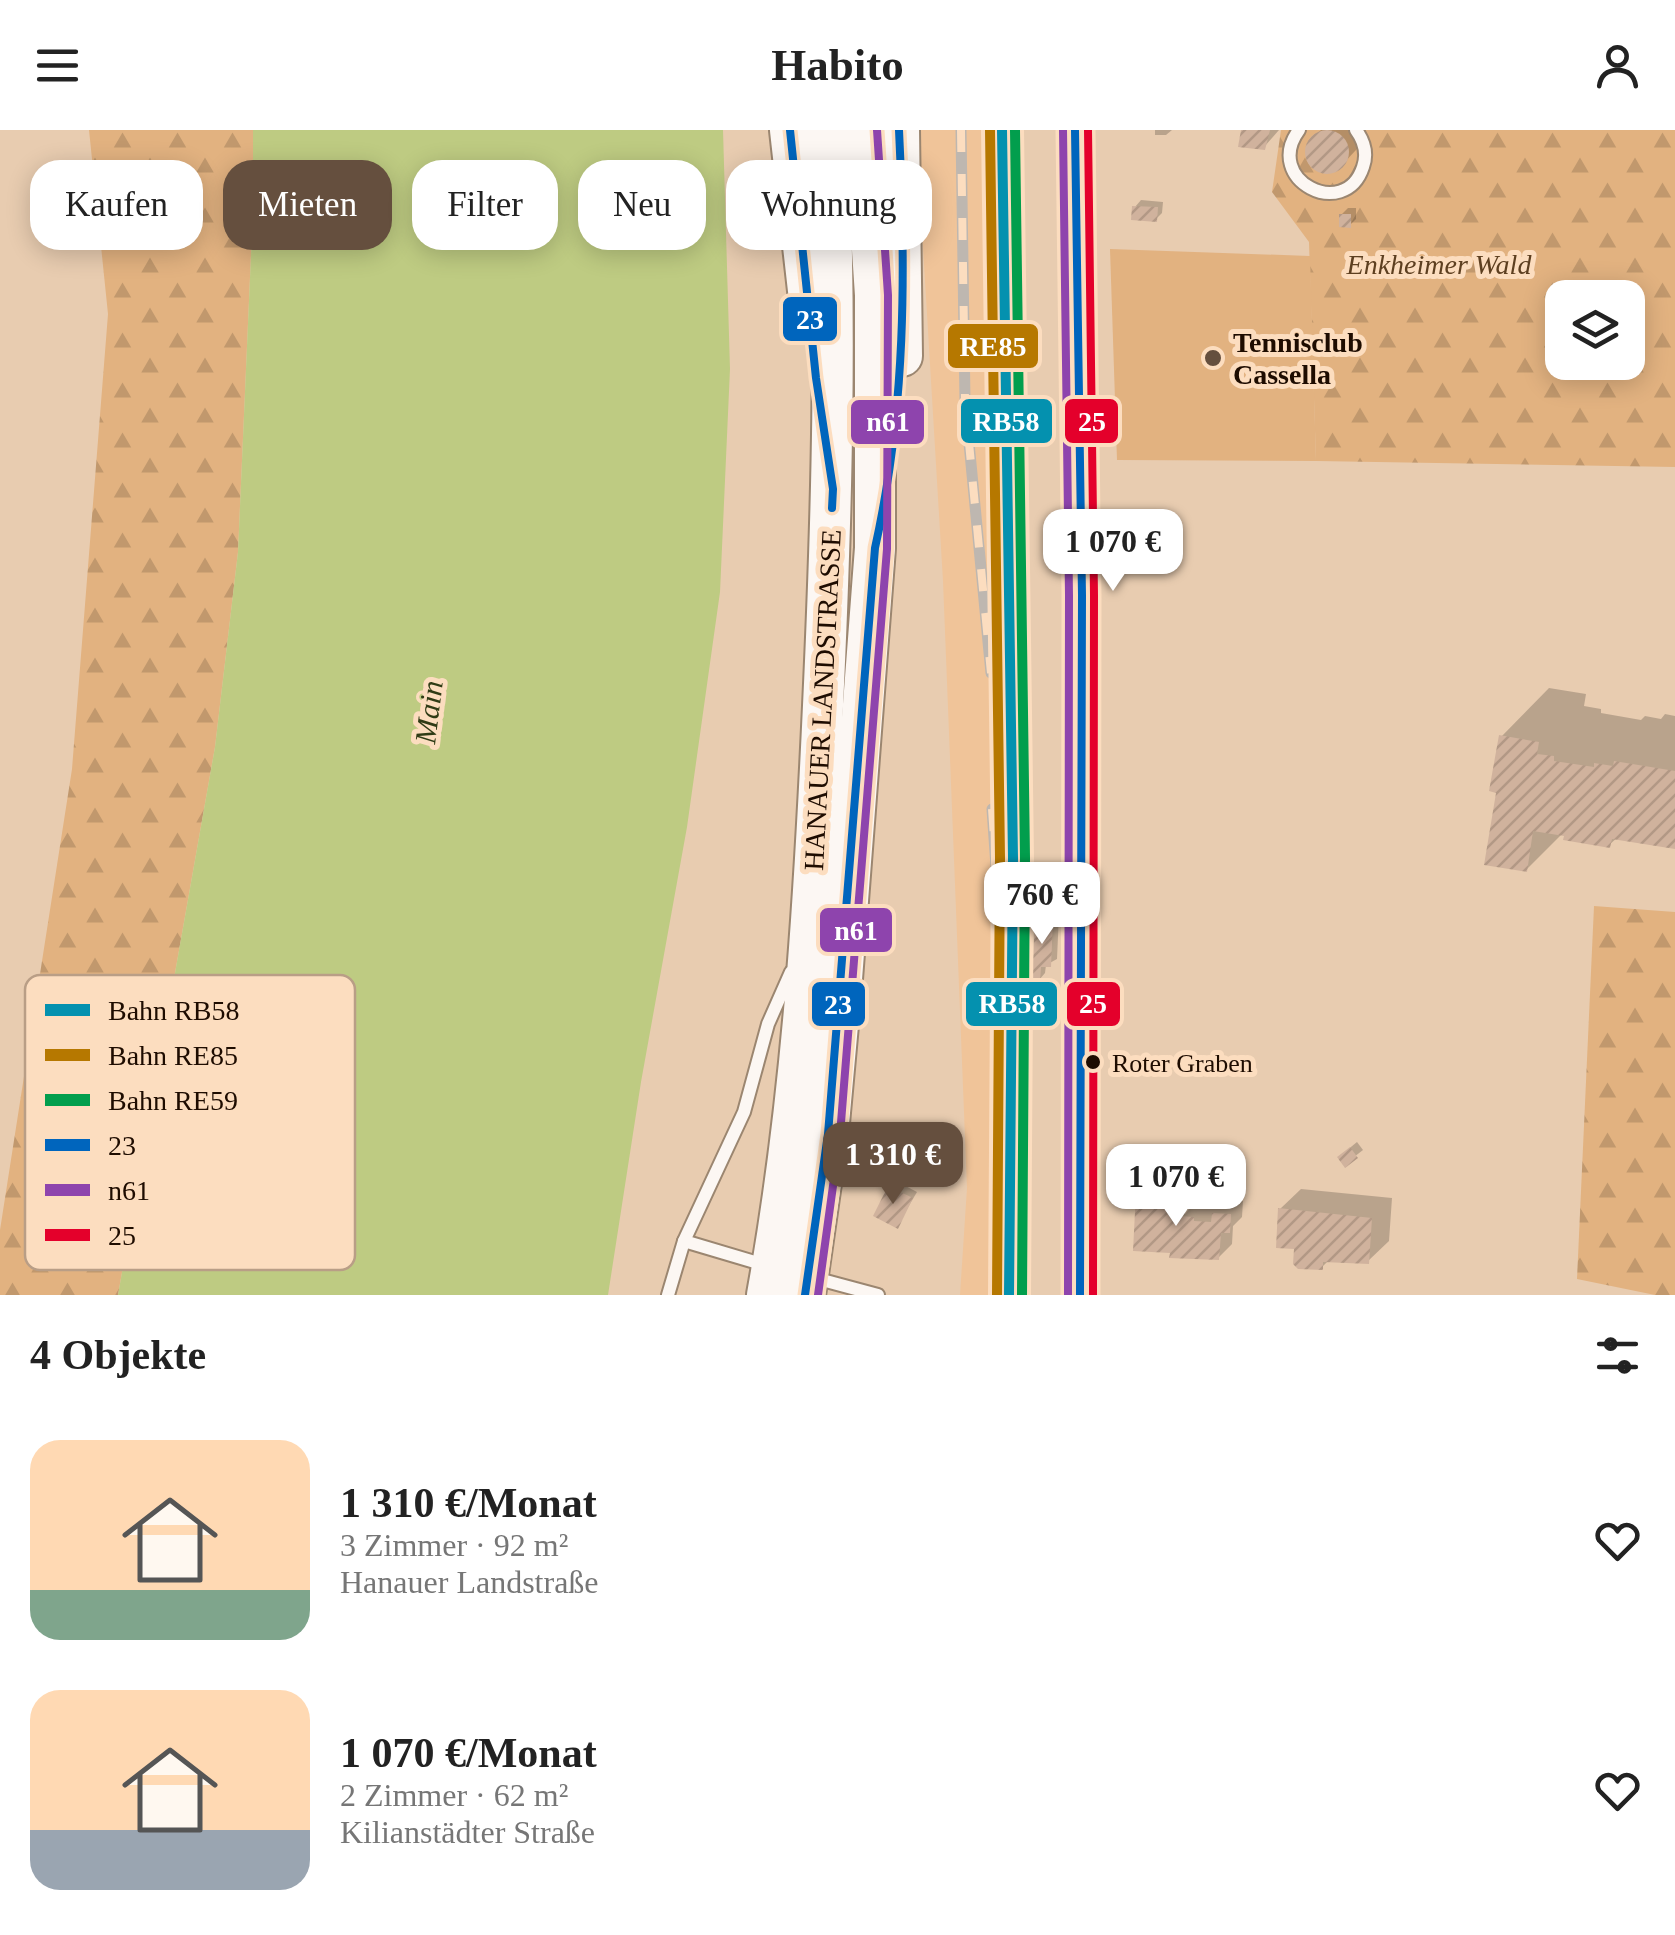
<!DOCTYPE html>
<html lang="de">
<meta charset="utf-8">
<style>
body{margin:0;font-family:"Times New Roman",serif;background:#f2f2f2;color:#222;height:100vh;display:flex;flex-direction:column;font-size:38px;white-space:nowrap}
*{box-sizing:border-box;margin:0}
p{font-size:32px;color:#767676}
.icon{flex:none;width:55px;height:55px;fill:none;stroke:currentColor;stroke-width:2;stroke-linecap:round;stroke-linejoin:round}
.map{position:relative;height:1165px;overflow:hidden}
.drawer{display:flex;flex-direction:column;background:#fff;flex:1}
.drawer>*{flex:none}
.hud{position:absolute;left:30px;top:30px;width:1000px;height:90px;display:flex;gap:20px}
.controls{position:absolute;left:1545px;top:150px;display:grid;gap:20px}
.controls a{display:grid;place-items:center;width:100px;height:100px;border-radius:20px;background:#fff;box-shadow:0 5px 25px #0003;font-size:50px}
.price{position:absolute;translate:-50% -85px;padding:0 22px;border-radius:20px;background:#fff;color:#222;font-size:32px;line-height:65px;filter:drop-shadow(0 2px 5px #0008)}
.price::after{content:'';position:absolute;left:50%;top:60px;width:30px;height:22px;margin-left:-15px;background:inherit;clip-path:polygon(0 0,100% 0,50% 100%)}
.price.on{background:#654f3e;color:#fff}
ul{padding:0;list-style:none}
li{display:flex;align-items:center;gap:30px;height:250px;padding:0 30px}
li span{display:grid;place-items:center;flex:none;width:280px;height:200px;border-radius:30px;color:#555}
li>.icon{margin-inline-start:auto}
span .icon{width:120px;height:120px;fill:#fffc;stroke-width:1}
li b{font-size:42px}
h2{display:flex;justify-content:space-between;align-items:center;height:120px;padding:0 30px;font-size:42px}
.chip{padding:0 35px;border-radius:30px;background:#fff;box-shadow:0 5px 25px #0003;font-size:35px;line-height:90px}
.chip.on{background:#654f3e;color:#fff}
header{display:flex;justify-content:space-between;align-items:center;height:130px;padding:0 30px;background:#fff;font-size:45px;font-weight:800}
.map>svg:first-child{display:block}
</style>
<header><svg class="icon" aria-label="menu" viewBox="0 0 24 24"><path d="M4 6h16M4 12h16M4 18h16"/></svg>Habito<svg class="icon" aria-label="person" viewBox="0 0 24 24"><circle cx="12" cy="8" r="4"/><path d="M4 21q1-7 8-7t8 7"/></svg></header>
<div class="map">
<svg width="1675" height="1165" viewBox="0 0 1675 1165">
<defs>
<pattern id="forest-firs" width="22" height="20" patternUnits="userSpaceOnUse" patternTransform="scale(2.5)"><rect width="22" height="20" fill="#e2b280"/><path d="M5 1l3.5 6h-7zM16 11l3.5 6h-7z" fill="#c1986d"/></pattern>
<pattern id="building-hatch" width="6" height="6" patternUnits="userSpaceOnUse" patternTransform="scale(2.5)"><rect width="6" height="6" fill="#d0b29d"/><path d="M-1 1l2-2M0 6l6-6M5 7l2-2" fill="none" stroke="#b29885"/></pattern>
</defs>
<rect width="100%" height="100%" fill="#e8ccb0"/>
<!-- built -->
<polygon fill="#f0c499" points="916,0 1018,0 1026,486 1026,1165 960,1165 967,1058 943,451"/>
<!-- forest -->
<g fill="url(#forest-firs)" fill-rule="evenodd">
<polygon points="89,0 253,0 253,79 238,422 215,617 118,1165 0,1165 0,1100 72,639 108,184"/>
<path d="M1281,0H1675V337L1316,331L1309,112L1272,62ZM1562,168H1628V232H1562Z"/>
<polygon points="1594,776 1675,782 1675,1165 1655,1165 1577,1149"/>
</g>
<!-- pitch -->
<polygon fill="#e2b280" points="1110,119 1310,126 1316,331 1117,330"/>
<!-- water -->
<polygon fill="#becb82" points="253,0 723,0 730,239 720,462 687,697 641,952 608,1165 118,1165 215,617 238,422 253,79"/>
<!-- shadow -->
<g fill="#0003">
<polygon points="1155,0 1172,0 1166,5 1155,5"/>
<polygon points="1244,0 1279,0 1264,17"/>
<polygon points="1321,0 1358,0 1362,9 1356,20 1342,35 1325,41 1314,36 1308,26 1313,8"/>
<polygon points="1141,70 1163,72 1162,83 1156,89 1135,77"/>
<polygon points="1348,78 1356,78 1356,89 1350,95 1341,85"/>
<polygon points="1549,558 1586,564 1584,576 1601,579 1601,583 1641,590 1645,586 1661,589 1665,584 1675,586 1675,717 1618,707 1609,715 1563,703 1526,740 1499,661 1501,607"/>
<polygon points="1044,784 1059,784 1057,829 1046,835 1045,843 1039,850 1038,790"/>
<polygon points="1050,866 1055,866 1055,877 1049,883 1043,883 1044,872"/>
<polygon points="1357,1012 1363,1020 1345,1034 1346,1021"/>
<polygon points="1224,1039 1246,1040 1246,1043 1221,1042"/>
<polygon points="1220,1043 1220,1047 1246,1048 1246,1058 1239,1064 1217,1046"/>
<polygon points="1173,1045 1182,1045 1181,1051 1186,1051 1185,1084 1195,1073 1219,1079 1228,1070 1243,1071 1242,1087 1233,1096 1232,1114 1218,1128 1138,1063 1152,1049 1168,1050"/>
<polygon points="896,1051 917,1062 897,1096 890,1058"/>
<polygon points="1301,1059 1392,1068 1389,1111 1368,1131 1329,1130 1322,1137 1297,1117 1280,1079"/>
</g>
<!-- building -->
<g fill="url(#building-hatch)">
<circle cx="1327" cy="22" r="22"/>
<polygon points="1241,0 1270,0 1265,20 1238,17"/>
<polygon points="1132,76 1158,77 1157,92 1131,90"/>
<polygon points="1339,84 1351,84 1351,98 1339,97"/>
<polygon points="1499,605 1539,612 1537,624 1554,626 1554,631 1594,637 1594,633 1613,636 1614,631 1675,641 1675,719 1612,709 1610,718 1563,710 1564,706 1533,701 1527,742 1484,735 1496,663 1489,661"/>
<polygon points="1035,789 1053,789 1051,837 1041,837 1040,852 1032,852"/>
<polygon points="1350,1017 1358,1028 1345,1038 1337,1027"/>
<polygon points="1215,1044 1241,1045 1240,1066 1214,1065"/>
<polygon points="888,1056 913,1068 898,1099 873,1086"/>
<polygon points="1157,1057 1169,1058 1169,1064 1174,1064 1172,1090 1179,1090 1179,1086 1194,1087 1194,1091 1211,1092 1212,1083 1231,1084 1230,1103 1221,1103 1219,1130 1169,1128 1170,1123 1133,1121 1136,1062 1157,1063"/>
<polygon points="1278,1078 1372,1088 1369,1134 1323,1132 1323,1140 1298,1139 1293,1134 1294,1119 1276,1118"/>
</g>
<g fill="none" stroke-linecap="round" stroke-linejoin="round">
<defs>
<g id="service">
<path d="M1299,0C1262,50 1345,92 1363,37C1368,23 1364,11 1356,0"/>
<polyline points="684,1111 768,1136"/>
<polyline points="811,1147 878,1165"/>
<polyline points="668,1165 684,1111 744,982 768,894 791,842"/>
</g>
<polyline id="tertiary" points="1075,0 1082,465 1080,1165"/>
<g id="primary">
<polyline points="790,0 811,187"/>
<polyline points="899,0 902,226"/>
<path d="M767,1165C802,971 814,773 823,576C832,384 837,193 828,0"/>
<polyline points="805,1165 828,1004 841,862 875,418 875,165 864,0"/>
</g>
</defs>
<!-- service casing -->
<use href="#service" stroke="#9b8670" stroke-width="16"/>
<!-- tertiary casing -->
<use href="#tertiary" stroke="#9b8670" stroke-width="36"/>
<!-- primary casing -->
<use href="#primary" stroke="#9b8670" stroke-width="44"/>
<!-- service -->
<use href="#service" stroke="#fcf7f3" stroke-width="12"/>
<!-- tertiary -->
<use href="#tertiary" stroke="#fcf7f3" stroke-width="32"/>
<!-- primary -->
<use href="#primary" stroke="#fcf7f3" stroke-width="40"/>
<defs>
<g id="rail">
<polyline points="961,0 965,271 991,543"/>
<polyline points="992,679 1013,980"/>
</g>
</defs>
<!-- rail casing -->
<use href="#rail" stroke="#beb7b0" stroke-width="11"/>
<!-- rail -->
<use href="#rail" stroke="#fcddbf" stroke-width="8" stroke-dasharray="22" stroke-linecap="butt"/>
<defs>
<g id="bus-1">
<polyline points="790,0 816,248 833,359 832,378"/>
<polyline points="1075,0 1082,465 1080,1165"/>
<path d="M805,1165L828,1004L875,418C906,279 906,141 899,0"/>
</g>
<g id="bus-2">
<polyline points="1063,0 1069,465 1068,1165"/>
<polyline points="818,1165 840,1005 887,419 888,165 877,0"/>
</g>
<polyline id="bus-3" points="1088,0 1094,465 1093,1165"/>
</defs>
<!-- bus-1 casing -->
<use href="#bus-1" stroke="#fcddbf" stroke-width="15"/>
<!-- bus-2 casing -->
<use href="#bus-2" stroke="#fcddbf" stroke-width="15"/>
<!-- bus-3 casing -->
<use href="#bus-3" stroke="#fcddbf" stroke-width="15"/>
<!-- bus-1 -->
<use href="#bus-1" stroke="#0065bd" stroke-width="8"/>
<!-- bus-2 -->
<use href="#bus-2" stroke="#8e44ad" stroke-width="8"/>
<!-- bus-3 -->
<use href="#bus-3" stroke="#e4002b" stroke-width="8"/>
<defs>
<polyline id="rail-1" points="1002,0 1013,728 1009,1165"/>
<polyline id="rail-2" points="990,0 1000,728 997,1165"/>
<polyline id="rail-3" points="1015,0 1025,728 1022,1165"/>
</defs>
<!-- rail-1 casing -->
<use href="#rail-1" stroke="#fcddbf" stroke-width="18"/>
<!-- rail-2 casing -->
<use href="#rail-2" stroke="#fcddbf" stroke-width="18"/>
<!-- rail-3 casing -->
<use href="#rail-3" stroke="#fcddbf" stroke-width="18"/>
<!-- rail-1 -->
<use href="#rail-1" stroke="#0491af" stroke-width="10"/>
<!-- rail-2 -->
<use href="#rail-2" stroke="#b67800" stroke-width="10"/>
<!-- rail-3 -->
<use href="#rail-3" stroke="#029e4d" stroke-width="10"/>
</g>
<!-- markers -->
<circle fill="#654f3e" stroke="#fcddbf" stroke-width="4" cx="1213" cy="228" r="10"/>
<circle fill="#1e0c00" stroke="#fcddbf" stroke-width="4" cx="1093" cy="932" r="9"/>
<g text-anchor="middle" stroke-width="10" stroke-linejoin="round" paint-order="stroke">
<!-- bus labels -->
<g font-size="26" fill="#1e0c00" stroke="#fcddbf" text-anchor="start">
<text x="1112" y="942">Roter Graben</text>
</g>
<!-- park labels -->
<g font-size="28" font-style="italic" fill="#5d3f20" stroke="#fcddbf">
<text x="1439" y="144">Enkheimer Wald</text>
</g>
<!-- poi labels -->
<g font-size="28" font-weight="bold" fill="#1e0c00" stroke="#fcddbf" text-anchor="start">
<text x="1233" y="222">Tennisclub<tspan x="1233" dy="32">Cassella</tspan></text>
</g>
<!-- street labels -->
<g font-size="28" fill="#1e0c00" stroke="#fcddbf">
<text transform="translate(822 570) rotate(-87)" y="10">HANAUER LANDSTRASSE</text>
</g>
<!-- water labels -->
<g font-size="30" font-style="italic" fill="#2f3b15" stroke="#fcddbf">
<text transform="translate(429 582) rotate(-83)" y="10">Main</text>
</g>
</g>
<!-- legend -->
<rect x="25" y="845" width="330" height="295" rx="15" fill="#fcddbf" stroke="#b99e86" stroke-width="2.5"/>
<rect x="45" y="874" width="45" height="12" fill="#0491af"/>
<rect x="45" y="919" width="45" height="12" fill="#b67800"/>
<rect x="45" y="964" width="45" height="12" fill="#029e4d"/>
<rect x="45" y="1009" width="45" height="12" fill="#0065bd"/>
<rect x="45" y="1054" width="45" height="12" fill="#8e44ad"/>
<rect x="45" y="1099" width="45" height="12" fill="#e4002b"/>
<g font-size="28" fill="#1e0c00">
<text x="108" y="890">Bahn RB58</text>
<text x="108" y="935">Bahn RE85</text>
<text x="108" y="980">Bahn RE59</text>
<text x="108" y="1025">23</text>
<text x="108" y="1070">n61</text>
<text x="108" y="1115">25</text>
</g>
<g stroke="#fcddbf" stroke-width="4">
<rect x="781" y="165" width="58" height="48" rx="10" fill="#0065bd"/>
<rect x="946" y="192" width="94" height="48" rx="10" fill="#b67800"/>
<rect x="1063" y="267" width="57" height="48" rx="10" fill="#e4002b"/>
<rect x="959" y="267" width="95" height="48" rx="10" fill="#0491af"/>
<rect x="849" y="268" width="77" height="48" rx="10" fill="#8e44ad"/>
<rect x="818" y="776" width="76" height="48" rx="10" fill="#8e44ad"/>
<rect x="964" y="850" width="95" height="48" rx="10" fill="#0491af"/>
<rect x="1065" y="850" width="57" height="48" rx="10" fill="#e4002b"/>
<rect x="810" y="850" width="57" height="48" rx="10" fill="#0065bd"/>
</g>
<g font-size="28" text-anchor="middle" font-weight="bold" fill="#fff">
<text x="810" y="199">23</text>
<text x="993" y="226">RE85</text>
<text x="1092" y="301">25</text>
<text x="1006" y="301">RB58</text>
<text x="888" y="301">n61</text>
<text x="856" y="810">n61</text>
<text x="1012" y="883">RB58</text>
<text x="1093" y="883">25</text>
<text x="838" y="884">23</text>
</g>
</svg>
<div class="controls">
<a><svg class="icon" aria-label="layers" viewBox="0 0 24 24"><path d="M12 4l9 5-9 5-9-5zM3 14l9 5 9-5"/></svg></a>
</div>
<b class="price" style="left:1113px;top:464px">1 070 €</b>
<b class="price" style="left:1042px;top:817px">760 €</b>
<b class="price on" style="left:893px;top:1077px">1 310 €</b>
<b class="price" style="left:1176px;top:1099px">1 070 €</b>
<div class="hud">
<a class="chip">Kaufen</a>
<a class="chip on">Mieten</a>
<a class="chip">Filter</a>
<a class="chip">Neu</a>
<a class="chip">Wohnung</a>
</div>
</div>
<section class="drawer">
<h2>4 Objekte<svg class="icon" aria-label="filters" viewBox="0 0 24 24"><path d="M4 7h16M4 17h16"/><circle cx="9" cy="7" r="2"/><circle cx="15" cy="17" r="2"/></svg></h2>
<ul>
<li><span style="background:linear-gradient(#ffd9b3 75%,#7fa58c 0)"><svg class="icon" aria-label="home" viewBox="0 0 24 24"><path d="M3 11l9-7 9 7M6 9v11h12V9"/></svg></span><div><b>1 310 €/Monat</b><p>3 Zimmer · 92 m²</p><p>Hanauer Landstraße</p></div><svg class="icon" aria-label="heart" viewBox="0 0 24 24"><path d="M12 20l-8-8c-3-5 5-10 8-4 3-6 11-1 8 4z"/></svg></li>
<li><span style="background:linear-gradient(#ffd9b3 70%,#9aa5b1 0)"><svg class="icon" aria-label="home" viewBox="0 0 24 24"><path d="M3 11l9-7 9 7M6 9v11h12V9"/></svg></span><div><b>1 070 €/Monat</b><p>2 Zimmer · 62 m²</p><p>Kilianstädter Straße</p></div><svg class="icon" aria-label="heart" viewBox="0 0 24 24"><path d="M12 20l-8-8c-3-5 5-10 8-4 3-6 11-1 8 4z"/></svg></li>
</ul>
</section>
